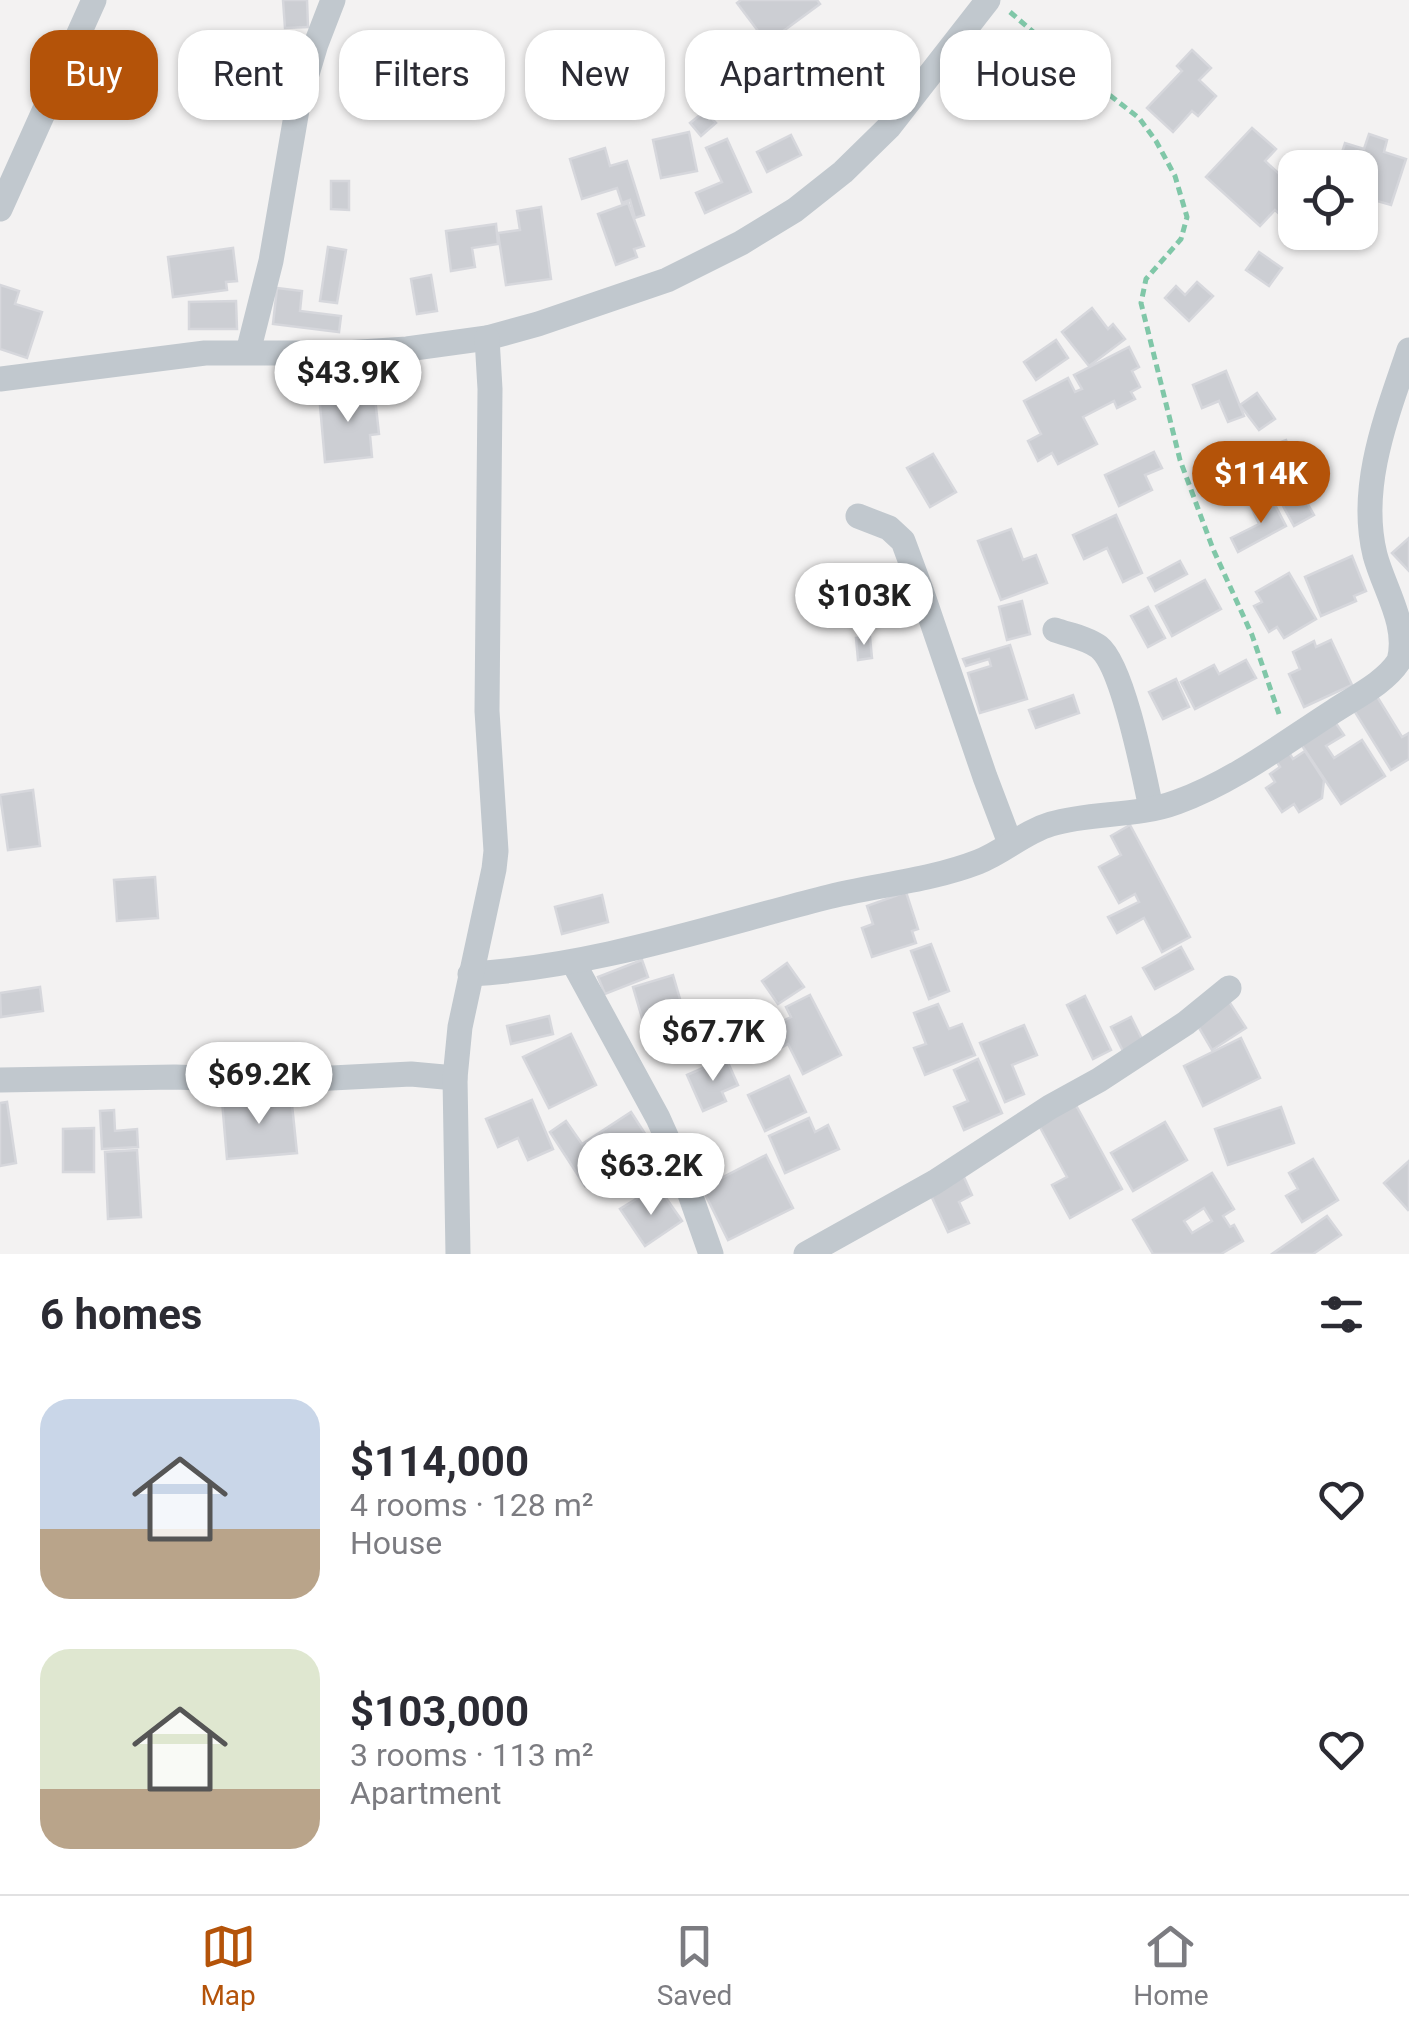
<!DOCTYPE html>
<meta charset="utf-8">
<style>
body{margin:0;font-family:Roboto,sans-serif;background:#f7f7f7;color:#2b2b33;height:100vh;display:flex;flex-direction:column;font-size:38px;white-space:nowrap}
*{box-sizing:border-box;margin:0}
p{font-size:32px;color:#7c7c81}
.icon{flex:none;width:55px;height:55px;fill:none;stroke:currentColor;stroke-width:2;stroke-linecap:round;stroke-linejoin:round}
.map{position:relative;height:1254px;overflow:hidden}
.panel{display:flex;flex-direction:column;background:#fff;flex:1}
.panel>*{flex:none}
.banner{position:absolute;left:30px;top:30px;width:1350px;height:90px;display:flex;gap:20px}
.tools{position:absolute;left:1278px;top:150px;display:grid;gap:20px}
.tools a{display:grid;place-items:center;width:100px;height:100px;border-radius:20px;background:#fff;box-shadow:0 2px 8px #0004;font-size:50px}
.price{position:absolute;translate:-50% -85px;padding:0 22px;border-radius:35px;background:#fff;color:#222;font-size:32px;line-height:65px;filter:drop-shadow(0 2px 5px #0008)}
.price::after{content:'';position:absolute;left:50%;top:60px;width:30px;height:22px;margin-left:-15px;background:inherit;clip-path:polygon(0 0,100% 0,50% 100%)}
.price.active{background:#b45309;color:#fff}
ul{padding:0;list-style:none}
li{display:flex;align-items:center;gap:30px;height:250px;padding:0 40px}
li span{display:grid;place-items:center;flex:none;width:280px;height:200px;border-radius:30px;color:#555}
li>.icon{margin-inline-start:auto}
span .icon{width:120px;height:120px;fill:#fffc;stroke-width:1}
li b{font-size:42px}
h2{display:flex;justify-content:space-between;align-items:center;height:120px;padding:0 40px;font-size:42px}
.tag{padding:0 35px;border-radius:30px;background:#fff;box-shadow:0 2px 8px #0004;font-size:35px;line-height:90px}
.tag.active{background:#b45309;color:#fff}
.menu{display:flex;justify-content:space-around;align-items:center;height:140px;border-top:2px solid #e1e1e2;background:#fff;font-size:28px;color:#7c7c81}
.menu a{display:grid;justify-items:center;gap:5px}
.menu .active{color:#b45309}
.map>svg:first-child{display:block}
</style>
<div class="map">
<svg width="1409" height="1254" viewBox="0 0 1409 1254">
<rect width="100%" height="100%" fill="#f3f2f2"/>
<!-- building -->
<g fill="#ccced3" stroke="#d6d7dc" stroke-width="2.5" fill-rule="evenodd">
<polygon points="283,0 307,0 308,27 285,28"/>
<polygon points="741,0 817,0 820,4 767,43 737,3"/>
<polygon points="1192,50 1211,68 1199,80 1216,96 1198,116 1192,111 1173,132 1147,108 1182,71 1177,66"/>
<polygon points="705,111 716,123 701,136 690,123"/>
<polygon points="1252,128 1276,149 1265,161 1288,182 1293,177 1295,179 1295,228 1275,210 1260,226 1206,177"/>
<polygon points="689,132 697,171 661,178 653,140"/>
<polygon points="1369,134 1387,140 1384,152 1406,159 1391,205 1360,196 1360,168 1337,168 1345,143 1364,149"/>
<polygon points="791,135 801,155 767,172 757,152"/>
<polygon points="727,139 751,192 705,213 696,193 722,182 706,148"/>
<polygon points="605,148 610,166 627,161 644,215 635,218 630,200 622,203 617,188 582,199 570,159"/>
<polygon points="331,181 349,181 349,210 331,209"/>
<polygon points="628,203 644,246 634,249 637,257 616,265 598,214"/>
<polygon points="541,207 551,279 506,285 498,233 520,230 517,211"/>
<polygon points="496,224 498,244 472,248 475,267 451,271 446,231"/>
<polygon points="328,247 346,250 337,303 320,301"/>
<polygon points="233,248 237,281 226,282 227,290 173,297 168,257"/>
<polygon points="1259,252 1282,268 1269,286 1246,270"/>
<polygon points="431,275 437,311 417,314 411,279"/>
<polygon points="1197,282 1213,296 1189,321 1165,298 1176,286 1185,295"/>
<polygon points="0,285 19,291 15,304 42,312 27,358 0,349"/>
<polygon points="277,288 302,291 300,311 341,316 339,332 273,324"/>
<polygon points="236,301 237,329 189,329 189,302"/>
<polygon points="1092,308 1108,329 1113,324 1125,339 1089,366 1062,332"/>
<polygon points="1056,340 1068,358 1036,380 1024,362"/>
<polygon points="1129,347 1139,367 1132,371 1140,387 1131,392 1135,399 1117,408 1114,401 1083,417 1097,444 1058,464 1052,453 1038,461 1028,441 1041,434 1024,401 1068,378 1075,392 1082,389 1074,375"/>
<polygon points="1226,371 1244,416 1228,422 1219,401 1202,408 1193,385"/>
<polygon points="366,389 367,399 375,398 379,434 370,435 372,457 325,462 319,394"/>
<polygon points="1257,393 1275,419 1259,430 1240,405"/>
<polygon points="1286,440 1300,477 1269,490 1255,452"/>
<polygon points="1154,452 1162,468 1145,475 1152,490 1119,506 1105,475"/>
<polygon points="933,454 956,492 930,507 907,468"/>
<polygon points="1293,488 1302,504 1306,501 1314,515 1294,526 1278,497"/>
<polygon points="1272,499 1286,526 1238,552 1231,538 1259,524 1252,509"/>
<polygon points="1116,515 1142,573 1123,582 1107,548 1084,559 1073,535"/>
<polygon points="1011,529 1023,560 1036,555 1047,583 1001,600 978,541"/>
<polygon points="1409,538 1409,571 1392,553"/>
<polygon points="1352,556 1366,591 1354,596 1356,601 1321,616 1305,577"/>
<polygon points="1180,561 1187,574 1155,591 1148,578"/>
<polygon points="861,572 868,607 842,614 834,578"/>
<polygon points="1289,573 1316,619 1284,638 1277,627 1269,632 1254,606 1262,602 1256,592"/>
<polygon points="1205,580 1221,609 1172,636 1156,606"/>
<polygon points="1022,601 1030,634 1007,640 999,607"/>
<polygon points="1148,607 1165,638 1148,647 1131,616"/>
<polygon points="870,637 872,658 858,660 856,638"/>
<polygon points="1331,640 1352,685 1304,707 1289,674 1300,669 1293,652 1314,641 1316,647"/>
<polygon points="1010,645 1027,699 980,713 968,673 991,666 989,659 966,666 963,659"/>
<polygon points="1246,660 1256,678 1195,709 1181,682 1214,665 1219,674"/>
<polygon points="1176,679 1189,707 1163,719 1149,692"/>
<polygon points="1373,690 1402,737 1409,733 1409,759 1391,770 1350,704"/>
<polygon points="1073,695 1079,713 1036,728 1029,710"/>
<polygon points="1333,719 1344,735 1326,746 1334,758 1362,740 1385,776 1341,804 1299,741"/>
<polygon points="1288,751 1293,759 1305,751 1324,780 1322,798 1299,812 1294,804 1282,812 1266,788 1275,782 1270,774 1280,767 1275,759"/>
<polygon points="33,790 40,846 8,850 0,795"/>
<polygon points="1130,825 1190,937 1162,952 1144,918 1117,933 1108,917 1139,902 1135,894 1119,903 1099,867 1121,855 1111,836"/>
<polygon points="155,877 158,918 117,921 114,880"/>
<polygon points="906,892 918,929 912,931 916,943 872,957 862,928 873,924 867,906"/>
<polygon points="602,895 608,922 562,934 555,907"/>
<polygon points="931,944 949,991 929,999 911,951"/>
<polygon points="1181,947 1193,969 1155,989 1143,968"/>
<polygon points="642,960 648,977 605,994 598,977"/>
<polygon points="787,963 804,987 778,1004 762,981"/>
<polygon points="673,975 682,1006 642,1018 633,987"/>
<polygon points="40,987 43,1011 1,1017 0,993"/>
<polygon points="810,995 841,1055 803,1074 788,1044 779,1049 769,1028 791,1017 786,1007"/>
<polygon points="1085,996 1111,1050 1093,1059 1067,1005"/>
<polygon points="1228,1000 1246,1028 1212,1050 1195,1021"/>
<polygon points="938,1004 949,1029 962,1024 975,1055 925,1075 914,1048 926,1044 914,1013"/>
<polygon points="549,1016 553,1034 511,1044 507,1026"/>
<polygon points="1131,1017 1143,1041 1123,1051 1111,1027"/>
<polygon points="1024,1025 1037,1055 1012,1065 1024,1094 1005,1102 980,1043"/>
<polygon points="571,1034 596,1085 549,1108 523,1057"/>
<polygon points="1241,1038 1260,1078 1203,1106 1184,1066"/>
<polygon points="726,1058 738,1085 722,1092 726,1101 703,1111 687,1075"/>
<polygon points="978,1059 1002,1113 964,1130 954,1107 968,1101 954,1070"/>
<polygon points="789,1076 806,1112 765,1131 748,1095"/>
<polygon points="291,1095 297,1153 227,1159 222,1101"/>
<polygon points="1072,1098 1122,1189 1070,1218 1052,1185 1067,1177 1035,1118"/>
<polygon points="532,1100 553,1149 528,1160 518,1138 498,1147 486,1119"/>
<polygon points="7,1102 16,1163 0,1166 0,1103"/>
<polygon points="1281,1107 1294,1143 1228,1165 1215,1129"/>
<polygon points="114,1110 115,1131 137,1129 138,1147 102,1149 100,1111"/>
<polygon points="631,1112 651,1143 585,1186 550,1132 566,1121 582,1144"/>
<polygon points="809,1118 815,1132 828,1125 839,1149 785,1173 769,1136"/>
<polygon points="1165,1122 1187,1160 1133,1191 1111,1153"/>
<polygon points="94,1128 94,1172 63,1172 63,1129"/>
<polygon points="137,1150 141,1217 108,1219 105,1152"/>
<polygon points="766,1155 793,1208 728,1240 702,1188"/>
<polygon points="1313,1159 1338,1200 1302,1222 1286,1196 1298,1189 1289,1173"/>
<polygon points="1409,1161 1409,1209 1408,1210 1384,1183"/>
<path d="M1212,1173L1234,1209L1223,1216L1230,1227L1234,1225L1243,1241L1221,1254H1153L1133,1220ZM1204,1208L1212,1221L1192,1233L1184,1221Z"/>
<polygon points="963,1175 972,1195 959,1202 969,1223 948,1232 929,1191"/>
<polygon points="664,1195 682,1221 645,1246 620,1209 641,1196 648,1206"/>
<polygon points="1327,1216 1341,1235 1313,1254 1272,1254"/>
</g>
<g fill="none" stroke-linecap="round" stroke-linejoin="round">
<!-- path -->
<polyline stroke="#80c7a8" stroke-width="5" stroke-dasharray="8 5" stroke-linecap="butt" points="1010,12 1075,68 1139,118 1156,141 1175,176 1187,217 1181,239 1146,279 1141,303 1180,460 1213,549 1252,635 1279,714"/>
<!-- street -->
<g stroke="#c1c8ce" stroke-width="25">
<polyline points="0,209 94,0"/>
<polyline points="248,352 271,261 298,104 316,44 333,0"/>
<polyline points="0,379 205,353 345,353 407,349 487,338 538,324 667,280 741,243 795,210 843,172 889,127 988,0"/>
<polyline points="858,516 889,528 903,541 920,587 985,777 1010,843"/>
<path d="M1055,630C1069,635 1087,638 1099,647C1123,666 1144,775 1151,808"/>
<polyline points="573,962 658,1118 683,1174 711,1254"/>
<path d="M470,974C592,967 707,928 824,898C874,885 929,881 978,862C1004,852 1024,832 1051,824C1092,812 1137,817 1177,802C1233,782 1284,743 1334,711C1355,697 1385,683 1399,661C1409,625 1384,589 1375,555C1358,486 1387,415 1409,350"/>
<polyline points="0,1080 175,1077 272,1081 411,1074 455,1078"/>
<polyline points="458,1254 455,1078 460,1027 494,869 496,851 487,711 490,389 487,338"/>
<polyline points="806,1254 935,1182 1050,1107 1099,1080 1186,1023 1229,988"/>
</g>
</g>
</svg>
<div class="tools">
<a><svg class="icon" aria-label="locate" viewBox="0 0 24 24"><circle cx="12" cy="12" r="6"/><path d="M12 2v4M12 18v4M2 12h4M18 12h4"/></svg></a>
</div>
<b class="price" style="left:348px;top:425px">$43.9K</b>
<b class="price active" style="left:1261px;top:526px">$114K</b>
<b class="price" style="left:864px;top:648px">$103K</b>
<b class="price" style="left:713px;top:1084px">$67.7K</b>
<b class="price" style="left:259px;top:1127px">$69.2K</b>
<b class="price" style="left:651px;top:1218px">$63.2K</b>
<div class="banner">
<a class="tag active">Buy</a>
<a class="tag">Rent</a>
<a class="tag">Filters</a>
<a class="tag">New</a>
<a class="tag">Apartment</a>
<a class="tag">House</a>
</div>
</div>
<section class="panel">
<h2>6 homes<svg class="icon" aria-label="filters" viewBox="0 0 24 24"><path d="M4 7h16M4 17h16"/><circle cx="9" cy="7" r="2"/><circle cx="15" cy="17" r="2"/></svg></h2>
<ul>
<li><span style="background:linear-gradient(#c9d6e8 65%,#b9a48a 0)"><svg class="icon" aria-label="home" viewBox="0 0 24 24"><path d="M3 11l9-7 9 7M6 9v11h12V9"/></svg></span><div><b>$114,000</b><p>4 rooms · 128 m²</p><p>House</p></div><svg class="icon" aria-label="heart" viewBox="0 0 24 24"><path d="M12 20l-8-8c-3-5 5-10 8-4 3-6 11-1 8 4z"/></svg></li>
<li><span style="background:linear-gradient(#dfe7d0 70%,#b9a48a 0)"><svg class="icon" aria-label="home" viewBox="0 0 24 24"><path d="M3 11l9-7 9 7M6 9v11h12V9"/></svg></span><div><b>$103,000</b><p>3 rooms · 113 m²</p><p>Apartment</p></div><svg class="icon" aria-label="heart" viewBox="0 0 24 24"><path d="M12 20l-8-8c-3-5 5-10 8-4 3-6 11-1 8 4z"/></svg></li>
</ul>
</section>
<nav class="menu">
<a class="active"><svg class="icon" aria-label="map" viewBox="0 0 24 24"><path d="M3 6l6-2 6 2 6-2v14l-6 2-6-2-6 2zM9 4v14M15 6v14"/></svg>Map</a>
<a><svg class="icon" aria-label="saved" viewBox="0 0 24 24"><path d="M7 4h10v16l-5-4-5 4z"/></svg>Saved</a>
<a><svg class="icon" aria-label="home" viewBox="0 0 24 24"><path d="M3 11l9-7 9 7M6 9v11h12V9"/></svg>Home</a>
</nav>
